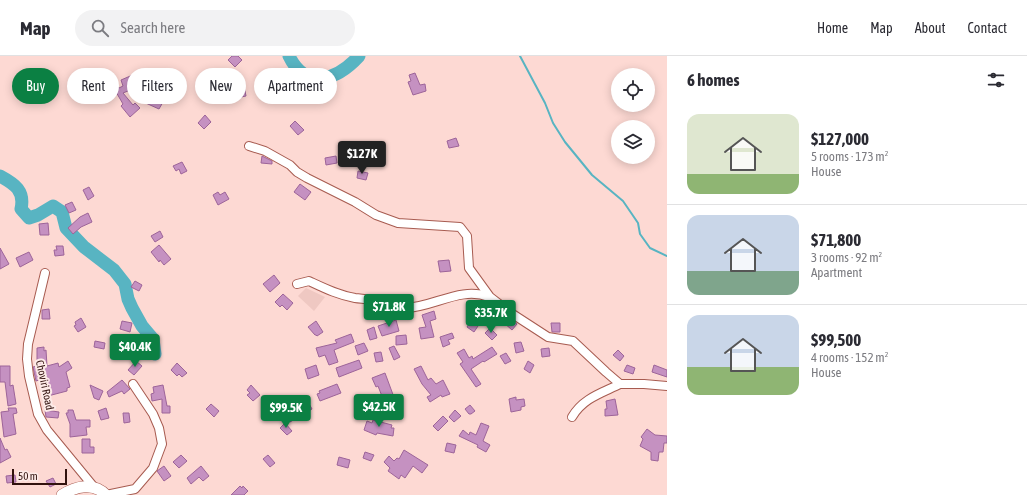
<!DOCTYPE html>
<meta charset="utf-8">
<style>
body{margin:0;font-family:"Asap Condensed",sans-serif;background:#f2f2f3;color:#2b2b33;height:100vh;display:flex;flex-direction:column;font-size:15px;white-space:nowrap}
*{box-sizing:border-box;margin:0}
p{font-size:13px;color:#7c7c81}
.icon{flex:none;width:22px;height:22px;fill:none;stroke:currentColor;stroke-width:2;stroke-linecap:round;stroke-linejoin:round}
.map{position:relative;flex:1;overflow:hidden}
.side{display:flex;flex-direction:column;background:#fff;width:360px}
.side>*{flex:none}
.hud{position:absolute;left:12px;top:12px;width:380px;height:36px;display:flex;gap:8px}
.buttons{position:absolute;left:611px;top:12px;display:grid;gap:8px}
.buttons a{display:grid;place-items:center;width:44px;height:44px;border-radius:50%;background:#fff;box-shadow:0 2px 10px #0003;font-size:20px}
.scale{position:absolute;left:12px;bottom:10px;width:55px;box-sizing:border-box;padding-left:4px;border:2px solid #31120e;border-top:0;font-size:11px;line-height:14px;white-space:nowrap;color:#31120e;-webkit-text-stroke:3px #fdebe8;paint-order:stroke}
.price{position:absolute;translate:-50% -34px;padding:0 9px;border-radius:4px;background:#0b8043;color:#fff;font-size:13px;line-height:26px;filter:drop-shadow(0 1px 2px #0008)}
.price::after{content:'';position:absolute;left:50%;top:24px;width:12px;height:9px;margin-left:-6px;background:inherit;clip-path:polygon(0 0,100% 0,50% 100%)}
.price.current{background:#222;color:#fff}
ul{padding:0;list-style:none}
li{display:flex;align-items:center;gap:12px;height:100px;padding:0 20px}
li+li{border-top:1px solid #e1e1e2}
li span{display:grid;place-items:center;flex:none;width:112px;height:80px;border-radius:12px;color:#555}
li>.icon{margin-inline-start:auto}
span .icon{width:48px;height:48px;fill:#fffc;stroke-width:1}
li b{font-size:17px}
h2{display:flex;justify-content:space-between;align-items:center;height:48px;padding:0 20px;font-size:17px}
.pill{padding:0 14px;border-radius:18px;background:#fff;box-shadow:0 2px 10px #0003;font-size:14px;line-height:36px}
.pill.current{background:#0b8043;color:#fff}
header{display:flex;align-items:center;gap:24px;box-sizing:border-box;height:56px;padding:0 20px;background:#fff;border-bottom:1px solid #e1e1e2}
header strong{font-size:19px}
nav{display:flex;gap:22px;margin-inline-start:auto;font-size:14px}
.search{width:280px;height:36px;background:#f2f2f3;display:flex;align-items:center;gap:10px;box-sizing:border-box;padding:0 14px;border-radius:22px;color:#7c7c81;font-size:15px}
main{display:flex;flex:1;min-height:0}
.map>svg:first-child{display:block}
</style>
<header>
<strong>Map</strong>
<div class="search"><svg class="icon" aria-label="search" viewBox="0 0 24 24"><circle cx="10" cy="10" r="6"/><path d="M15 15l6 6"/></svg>Search here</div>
<nav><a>Home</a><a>Map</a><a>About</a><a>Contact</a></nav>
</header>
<main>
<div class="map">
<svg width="667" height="439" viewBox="0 0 667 439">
<rect width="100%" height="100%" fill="#fdd9d3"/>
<!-- built -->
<polygon fill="#efc8c2" points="306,232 325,241 314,255 298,240"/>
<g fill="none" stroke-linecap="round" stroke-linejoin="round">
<!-- stream -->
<polyline stroke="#58b4c2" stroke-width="2" points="520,0 545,47 553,67 565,86 592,119 623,145 638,167 640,178 650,192 667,200"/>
<!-- river -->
<g stroke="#58b4c2" stroke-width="13">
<path d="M289,0C306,35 337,24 359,0"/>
<path d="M0,120C15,128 25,135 21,153L29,162L38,159L53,150L62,156L66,172L84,191L114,214L125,228L128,243L132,252L142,270L153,283L155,298"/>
</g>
</g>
<!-- building -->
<g fill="#c591c1" stroke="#9d6499">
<polygon points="232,0 238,0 242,4 235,11 228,4"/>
<polygon points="415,17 420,29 425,28 426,35 413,39 408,26 411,25 409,19"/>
<polygon points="135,18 140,30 123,37 133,49 135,47 140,52 130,61 121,50 123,48 112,29 115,27 119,32 123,30 121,24"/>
<polygon points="244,30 246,40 236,42 233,32"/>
<polygon points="149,33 159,45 163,46 159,53 139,44"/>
<polygon points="205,59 211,66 204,73 198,67"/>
<polygon points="295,65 304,74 298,79 290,70"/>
<polygon points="456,82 459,90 449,92 447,85"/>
<polygon points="262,100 272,105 272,108 261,107"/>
<polygon points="336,100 337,107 326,109 325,102"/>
<polygon points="182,106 187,115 181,118 179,113 176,115 173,110"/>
<polygon points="358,115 368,117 366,124 357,122"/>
<polygon points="300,128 311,136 305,144 294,136"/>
<polygon points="89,131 94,140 88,144 83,134"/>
<polygon points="218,136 220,139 225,136 229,143 218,149 213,139"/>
<polygon points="72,146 76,154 69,157 65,149"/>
<polygon points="88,157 92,166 81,171 73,178 68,172 80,161"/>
<polygon points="48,167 49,179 40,179 39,168"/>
<polygon points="160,175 163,181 155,186 151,180"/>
<polygon points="159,189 171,203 164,209 160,204 159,206 151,196"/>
<polygon points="56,190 63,190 64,199 55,200 54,194 57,194"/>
<polygon points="0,192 9,208 0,213"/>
<polygon points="29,196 33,204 20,211 16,202"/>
<polygon points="449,204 451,215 440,216 438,205"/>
<polygon points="274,219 280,227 270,236 263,228"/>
<polygon points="135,225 142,229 139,235 131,231"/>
<polygon points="283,238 293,247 287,254 282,249 280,251 275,246"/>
<polygon points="474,246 488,255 474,276 467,271 474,261 472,260 474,258 469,255"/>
<polygon points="49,253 50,263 42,263 42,254"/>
<polygon points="434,255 436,263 430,265 434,281 421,283 419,272 426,271 422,259"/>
<polygon points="507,261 517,268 512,274 503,266"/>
<polygon points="81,262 86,271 78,276 74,270 76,269 75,266"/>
<polygon points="396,264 399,275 382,280 378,270"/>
<polygon points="122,265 132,267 130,276 120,273"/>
<polygon points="316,265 323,276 317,280 316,279 315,279 308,271"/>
<polygon points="551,267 560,267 560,276 552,276"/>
<polygon points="374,271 377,282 370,284 367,274"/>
<polygon points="490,272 497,279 492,284 485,277"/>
<polygon points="452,277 454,282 448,284 450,288 443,291 440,281"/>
<polygon points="351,278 354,286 334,294 338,306 329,309 325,299 319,301 316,292 337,287 335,284"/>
<polygon points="406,279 407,288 396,289 396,280"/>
<polygon points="95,285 105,287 104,293 94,291"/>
<polygon points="521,286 524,295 516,297 514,287"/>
<polygon points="364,287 368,295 358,299 355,290"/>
<polygon points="394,290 400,301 394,304 389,292"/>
<polygon points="44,291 44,295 46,294 47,310 58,307 59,311 68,305 72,312 66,316 70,331 67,332 67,335 44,341 39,324 36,325 33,311 37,310 37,292"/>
<polygon points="492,291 497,298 484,306 483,305 471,313 481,328 476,331 460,308 463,306 457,297 464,293 469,302 472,300 473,303"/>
<polygon points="118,292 126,295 123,302 115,299"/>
<polygon points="549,292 550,300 542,301 541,293"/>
<polygon points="618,294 624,300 620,305 613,299"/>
<polygon points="381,296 383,305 376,306 374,297"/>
<polygon points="506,297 511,305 505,308 500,300"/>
<polygon points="359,304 362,312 339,321 336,312"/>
<polygon points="136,305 142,310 134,319 128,314"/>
<polygon points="528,305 534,309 530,317 524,313"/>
<polygon points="177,307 187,317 182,321 179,318 177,320 171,314"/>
<polygon points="316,309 319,319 308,323 305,313"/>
<polygon points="627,309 635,312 633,318 624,315"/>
<polygon points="654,309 667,314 667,321 652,316"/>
<polygon points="0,310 10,310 10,330 13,329 16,348 8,350 5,326 0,326"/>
<polygon points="421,310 428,324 431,322 436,328 443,324 450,338 442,341 441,339 430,346 427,341 431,339 422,328 414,313"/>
<polygon points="385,317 395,344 385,348 378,330 376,331 372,322"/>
<polygon points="122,324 130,333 124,338 122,335 109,341 107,336"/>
<polygon points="337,328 341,337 320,345 317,338 320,337 319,335"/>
<polygon points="90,329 103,335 99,344 94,342"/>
<polygon points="163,329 167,350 170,350 170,357 162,357 162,343 152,345 151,338 154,337 153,331"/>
<polygon points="251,329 260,339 253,345 247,339 250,337 247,334"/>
<polygon points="516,341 516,344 524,343 525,350 521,351 521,354 511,356 509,343"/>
<polygon points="615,343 618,359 605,360 605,353 607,353 606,345"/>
<polygon points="307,344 312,353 290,366 285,357"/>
<polygon points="211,348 219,355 214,361 206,353"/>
<polygon points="470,349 475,355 471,358 469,358 465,353"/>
<polygon points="8,352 16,352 17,357 13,358 16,378 4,381 1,356 9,355"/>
<polygon points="106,352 109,362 101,364 98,355"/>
<polygon points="45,354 59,356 58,362 46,361"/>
<polygon points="68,354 73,354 76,364 90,364 90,371 86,371 87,379 70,381 70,368 66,357 68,357"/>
<polygon points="455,354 461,360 454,366 449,361"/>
<polygon points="123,357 129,357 130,366 124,367"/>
<polygon points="443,360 448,365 438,375 433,370"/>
<polygon points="373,364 392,369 391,372 394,372 393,380 377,377 376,379 364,374 367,365 372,367"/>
<polygon points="285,367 292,375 287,379 280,372"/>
<polygon points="481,367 489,370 483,385 490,389 486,396 477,391 478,389 459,380 463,374 469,379 470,376 476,379"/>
<polygon points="647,373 655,379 667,380 667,387 664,387 663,396 659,396 658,405 651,404 651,396 640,390 643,383 641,381"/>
<polygon points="0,382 5,394 7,393 11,401 0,407"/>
<polygon points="82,383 90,383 90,391 94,391 94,397 82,397"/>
<polygon points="447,387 456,389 454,397 445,395"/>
<polygon points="404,394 428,409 422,417 413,410 405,422 401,419 399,423 388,415 390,412 384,406 389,400 394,405 397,402 399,403"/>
<polygon points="365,396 374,399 371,405 363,402"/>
<polygon points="181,399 187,405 179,412 173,406"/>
<polygon points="268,399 275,407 270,411 263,403"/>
<polygon points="339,401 350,404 348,412 337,409"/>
<polygon points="164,410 171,420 164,425 157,415"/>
<polygon points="201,410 209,420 203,425 199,421 191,428 187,422"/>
<polygon points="15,419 16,426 7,427 6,420"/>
<polygon points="53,422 56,428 50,431 46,425"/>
<polygon points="240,430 242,432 243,430 248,435 244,439 231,439"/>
</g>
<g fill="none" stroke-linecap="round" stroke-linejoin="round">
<defs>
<g id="street">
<polyline points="249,90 265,95 290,109 297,116 307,122 355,146 376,159 398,167 460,171 467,180 469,212 490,241 511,257 548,281 573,285 606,316 620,328 644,328 667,330"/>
<polyline points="45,217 28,288 27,303 29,320 38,358 47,374 93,430"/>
<path d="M297,228L309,225C324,232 338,239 355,242C362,243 369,243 376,245C386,248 395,252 406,252C434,251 461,230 489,241"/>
<path d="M572,361C583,342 602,337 620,328"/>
<polyline points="106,439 135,433 153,412 162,388 159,372 153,358 133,328"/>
</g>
<path id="secondary" d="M62,439C76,430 94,426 106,439"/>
</defs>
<!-- street casing -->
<use href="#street" stroke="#a75b50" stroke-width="10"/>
<!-- secondary casing -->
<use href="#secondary" stroke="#a75b50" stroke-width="12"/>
<!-- street -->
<use href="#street" stroke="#fff" stroke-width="8"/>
<!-- secondary -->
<use href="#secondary" stroke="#fff" stroke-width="11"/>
</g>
<g text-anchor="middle" stroke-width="4" stroke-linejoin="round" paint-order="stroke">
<!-- street labels -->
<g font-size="11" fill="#31120e" stroke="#fdebe8">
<text transform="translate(45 329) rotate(78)" y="4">Choviri Road</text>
</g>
</g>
</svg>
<div class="buttons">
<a><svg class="icon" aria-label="locate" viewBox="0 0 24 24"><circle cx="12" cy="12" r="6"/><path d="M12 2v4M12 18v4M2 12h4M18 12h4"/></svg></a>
<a><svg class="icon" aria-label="layers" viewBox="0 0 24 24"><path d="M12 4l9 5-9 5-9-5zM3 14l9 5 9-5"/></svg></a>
</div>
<div class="scale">50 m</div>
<b class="price current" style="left:362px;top:119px">$127K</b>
<b class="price" style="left:389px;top:272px">$71.8K</b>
<b class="price" style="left:491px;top:278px">$35.7K</b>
<b class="price" style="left:135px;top:312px">$40.4K</b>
<b class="price" style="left:379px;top:372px">$42.5K</b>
<b class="price" style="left:286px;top:373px">$99.5K</b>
<div class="hud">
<a class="pill current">Buy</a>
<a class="pill">Rent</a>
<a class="pill">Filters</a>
<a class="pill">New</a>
<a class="pill">Apartment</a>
</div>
</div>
<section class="side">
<h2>6 homes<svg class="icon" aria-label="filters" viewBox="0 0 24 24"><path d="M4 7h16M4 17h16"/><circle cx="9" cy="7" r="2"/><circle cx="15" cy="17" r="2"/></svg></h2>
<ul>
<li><span style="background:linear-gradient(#dfe7d0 75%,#8fb573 0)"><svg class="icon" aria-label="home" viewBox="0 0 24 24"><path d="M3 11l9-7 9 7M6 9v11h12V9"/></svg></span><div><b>$127,000</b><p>5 rooms · 173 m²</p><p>House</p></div></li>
<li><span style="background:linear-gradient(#c9d6e8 70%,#7fa58c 0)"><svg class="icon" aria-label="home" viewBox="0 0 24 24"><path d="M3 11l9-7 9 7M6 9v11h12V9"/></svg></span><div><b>$71,800</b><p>3 rooms · 92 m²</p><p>Apartment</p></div></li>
<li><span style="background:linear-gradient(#c9d6e8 65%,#8fb573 0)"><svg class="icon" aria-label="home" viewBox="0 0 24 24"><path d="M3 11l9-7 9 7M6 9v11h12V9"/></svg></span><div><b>$99,500</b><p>4 rooms · 152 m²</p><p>House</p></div></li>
</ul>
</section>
</main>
